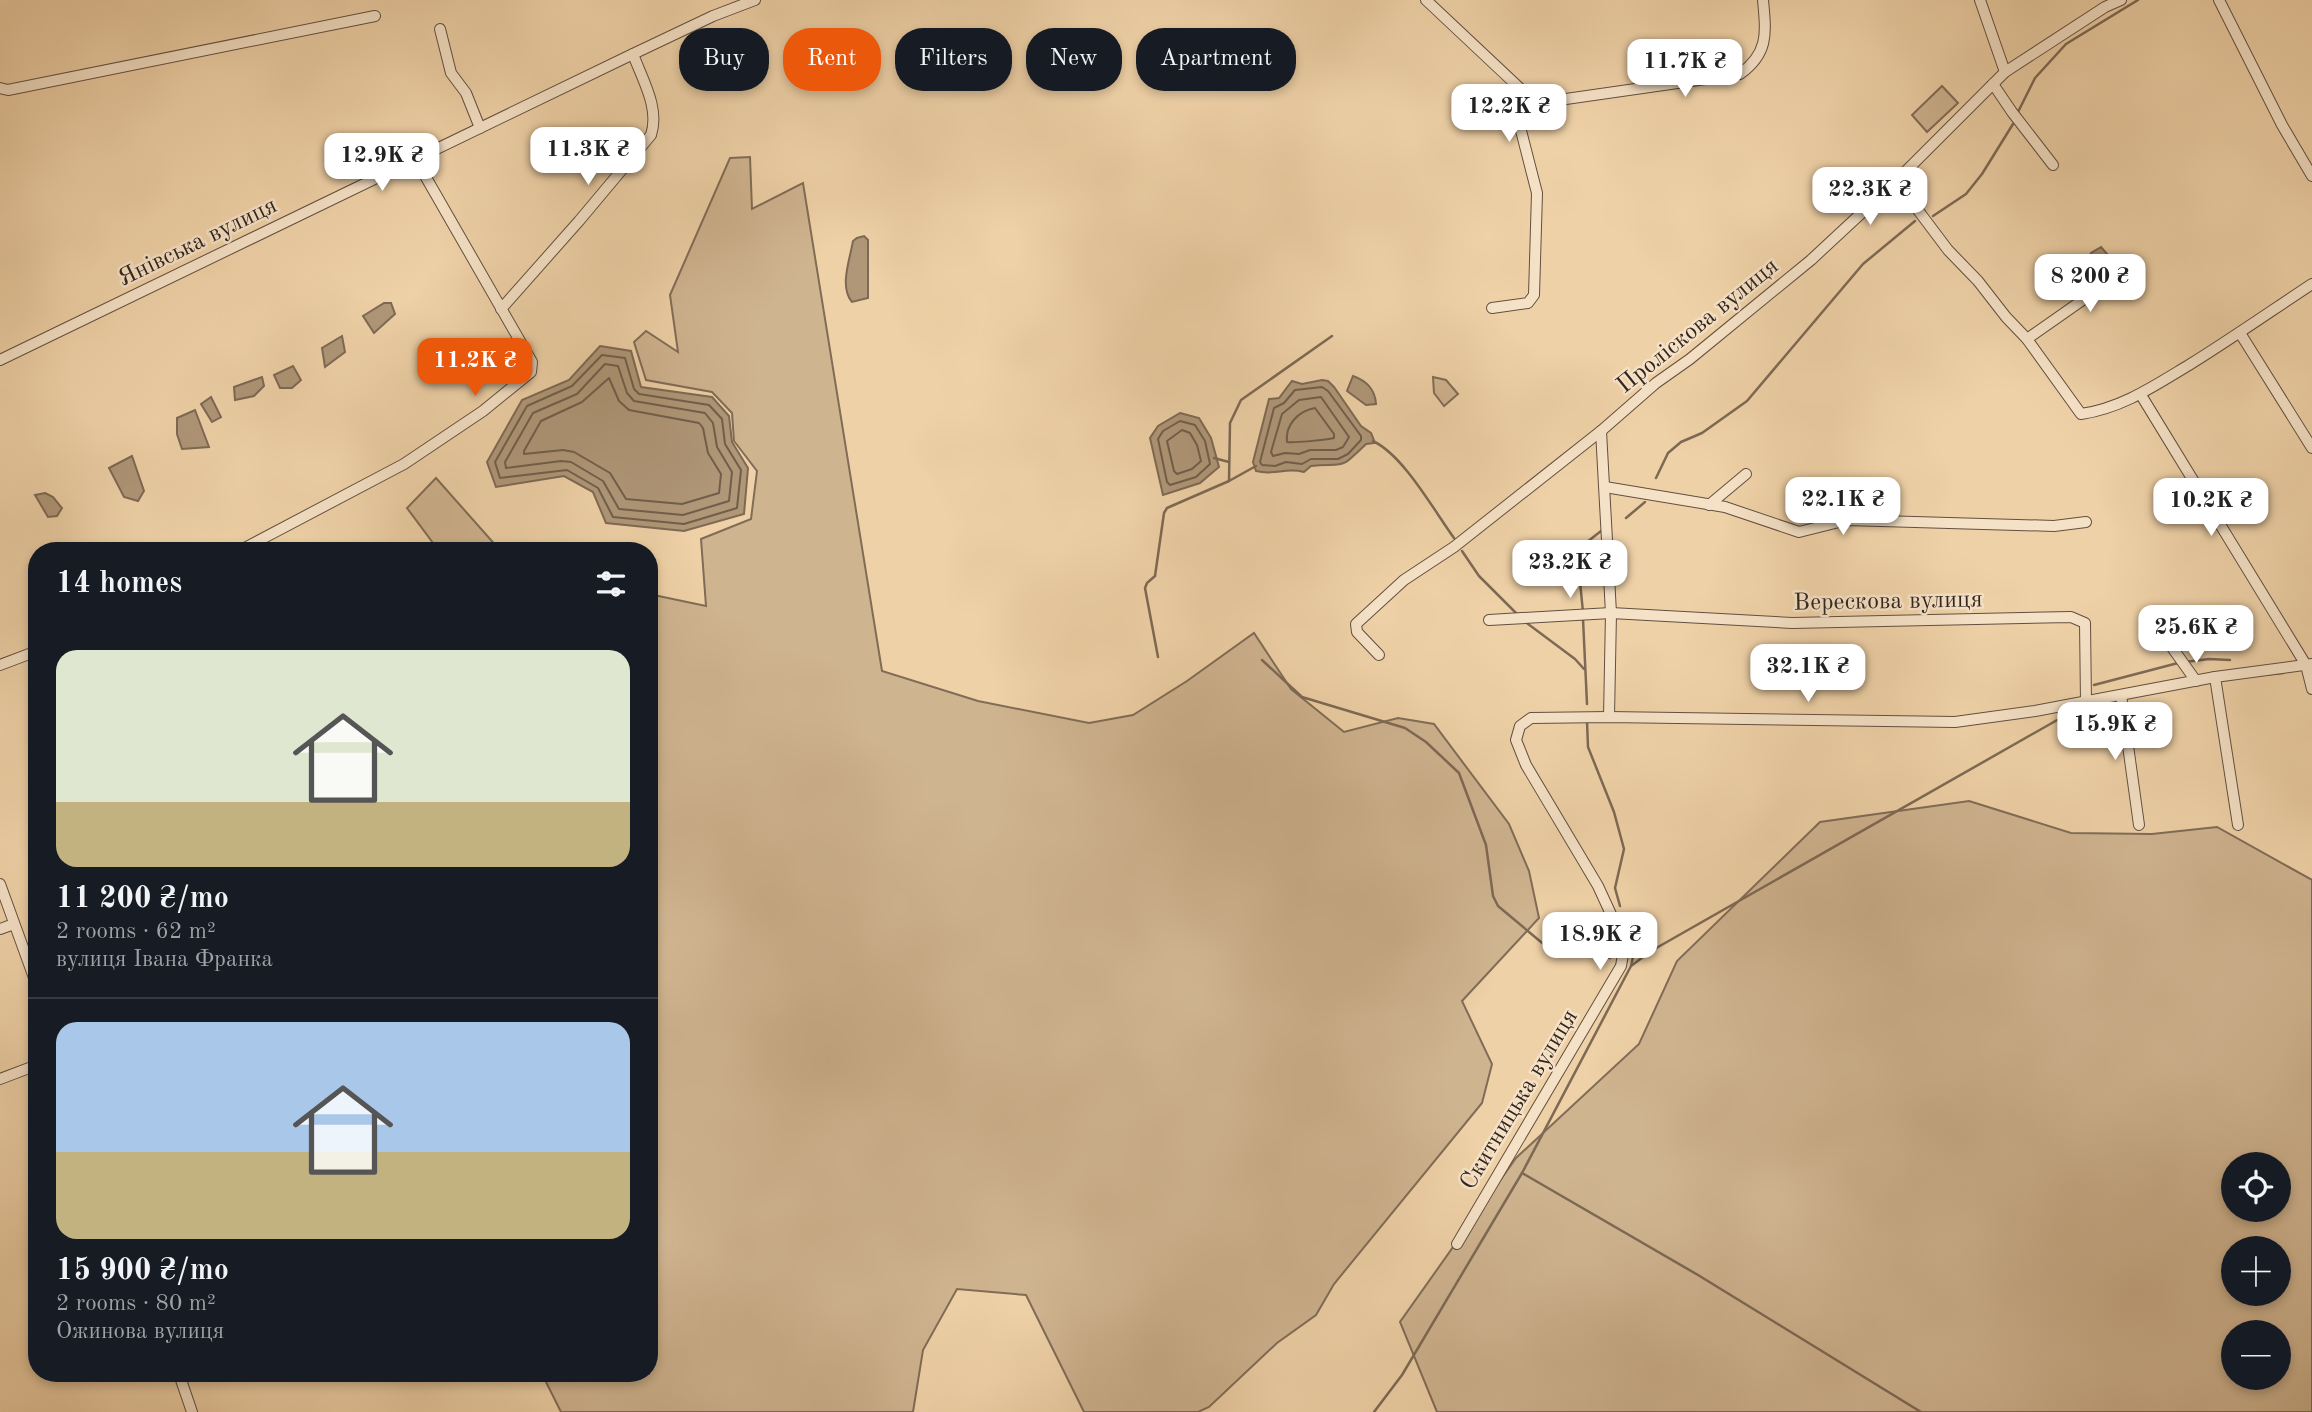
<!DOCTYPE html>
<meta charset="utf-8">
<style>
body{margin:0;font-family:"Old Standard TT",serif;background:#20242c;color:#f1f3f6;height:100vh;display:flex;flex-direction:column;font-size:26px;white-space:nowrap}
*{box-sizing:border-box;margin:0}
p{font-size:23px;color:#9ea1a6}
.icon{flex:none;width:38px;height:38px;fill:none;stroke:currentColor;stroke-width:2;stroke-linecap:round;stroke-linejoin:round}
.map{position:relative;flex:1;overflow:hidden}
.details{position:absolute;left:28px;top:542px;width:630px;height:840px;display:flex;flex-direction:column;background:#171b24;border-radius:28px;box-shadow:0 4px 10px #0003}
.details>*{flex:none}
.guide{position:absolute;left:679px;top:28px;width:665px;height:63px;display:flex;gap:14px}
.tools{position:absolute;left:2221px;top:1152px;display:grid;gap:14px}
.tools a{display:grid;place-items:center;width:70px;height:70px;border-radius:50%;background:#171b24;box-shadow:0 4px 10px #0003;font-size:35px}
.price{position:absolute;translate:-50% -60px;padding:0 16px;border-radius:14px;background:#fff;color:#222;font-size:23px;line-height:46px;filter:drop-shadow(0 2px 4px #0008)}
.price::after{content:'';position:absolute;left:50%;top:42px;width:21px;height:16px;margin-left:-10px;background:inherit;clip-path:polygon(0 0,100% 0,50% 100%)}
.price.on{background:#ea580c;color:#fff}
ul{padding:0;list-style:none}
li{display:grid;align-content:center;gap:14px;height:371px;padding:0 28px}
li+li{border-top:2px solid #363941}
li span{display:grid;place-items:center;height:217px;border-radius:21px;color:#555}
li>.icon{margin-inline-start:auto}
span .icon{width:126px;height:126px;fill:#fffc;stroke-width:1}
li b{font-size:30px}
h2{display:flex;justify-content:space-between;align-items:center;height:84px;padding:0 28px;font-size:30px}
.pill{padding:0 24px;border-radius:28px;background:#171b24;box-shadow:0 4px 10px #0003;font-size:24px;line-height:63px}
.pill.on{background:#ea580c;color:#fff}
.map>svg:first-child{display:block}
</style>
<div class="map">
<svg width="2312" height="1412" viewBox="0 0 2312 1412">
<rect width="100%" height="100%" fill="#efd1a7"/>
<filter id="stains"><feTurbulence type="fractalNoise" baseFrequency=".00286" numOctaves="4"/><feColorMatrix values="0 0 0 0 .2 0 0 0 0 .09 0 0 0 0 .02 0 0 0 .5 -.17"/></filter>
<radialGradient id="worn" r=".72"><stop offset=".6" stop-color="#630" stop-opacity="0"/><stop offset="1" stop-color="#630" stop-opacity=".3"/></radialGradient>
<!-- green -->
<g fill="#cfb490" stroke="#806c57" stroke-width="2" fill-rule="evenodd">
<polygon points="1942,86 1958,103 1927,132 1912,115"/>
<polygon points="750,157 752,209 803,183 882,671 978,701 1089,723 1133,715 1187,681 1254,633 1291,689 1344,732 1398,718 1434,724 1509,824 1529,871 1539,918 1462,1001 1492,1064 1482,1103 1334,1284 1316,1315 1277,1343 1209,1407 1198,1412 1084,1412 1026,1295 957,1289 923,1350 913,1412 561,1412 542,1374 649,1374 649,594 706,606 701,539 751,519 757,471 734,441 732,413 712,392 646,380 634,342 646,331 678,352 670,295 730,158"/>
<polygon points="1433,377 1446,380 1458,394 1444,406 1434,393"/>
<polygon points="436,478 498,548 502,551 439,551 407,508"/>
<path d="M1969,801L2071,833L2152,834L2217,827L2312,880V1412H1437L1400,1322L1516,1158L1639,1044L1677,961L1820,822ZM2233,1164H2278V1209H2233ZM2233,1248H2278V1293H2233ZM2233,1332H2278V1377H2233Z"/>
</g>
<!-- water -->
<g fill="#af9778" stroke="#7d6954" stroke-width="2">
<path d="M864,236L868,240V298L852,302C839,287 850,259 853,241L857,238Z"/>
<polygon points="2101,247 2113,261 2113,264 2104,271 2090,256 2091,253"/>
<polygon points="384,303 391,303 395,314 374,333 363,316"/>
<polygon points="342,336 345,352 325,367 322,348"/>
<polygon points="600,346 631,351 641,387 712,397 729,416 732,442 748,468 744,514 684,531 606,523 593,492 564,476 496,487 487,462 522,400 569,380"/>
<polygon points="293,366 301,380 292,388 280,388 274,375"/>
<path d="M1353,376C1367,381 1375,389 1376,404L1366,405L1347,391Z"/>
<polygon points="262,377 264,386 254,396 235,400 234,387"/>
<path d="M1322,380L1328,381L1334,387L1361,426L1371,433L1375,443L1366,444C1338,471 1347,463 1311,466L1304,472C1284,467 1276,476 1256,471L1253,462L1269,399L1279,398L1292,381L1302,384Z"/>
<polygon points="211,397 221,417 212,422 201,404"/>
<polygon points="195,410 209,447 182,449 177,434 177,418"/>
<polygon points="1180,413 1199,418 1211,438 1219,467 1200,483 1163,495 1150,438 1158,426"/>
<polygon points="132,456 144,491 138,501 124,497 109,468"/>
<polygon points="45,493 53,497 62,508 57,516 48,517 35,495"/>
</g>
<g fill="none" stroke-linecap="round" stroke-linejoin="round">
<!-- shore -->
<g stroke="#705e4b" stroke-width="2">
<polygon points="602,355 625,358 634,389 639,394 709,405 722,419 725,444 741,470 737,508 684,524 613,517 598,488 567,470 500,478 495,462 527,406 572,386"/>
<polygon points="605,364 618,366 627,393 634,401 705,413 713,423 717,447 732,472 729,501 683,515 619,509 603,481 571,462 561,461 506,468 505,462 533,413 577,394"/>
<polygon points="609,378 619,401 629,410 699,423 703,428 708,453 721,474 719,493 682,504 626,499 610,473 574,452 563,450 524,454 524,451 541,421 582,402"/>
<polygon points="1322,387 1328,391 1361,436 1361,440 1348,454 1338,459 1311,459 1302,464 1286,462 1275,466 1262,465 1260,462 1274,408 1284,403 1295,390"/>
<polygon points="1321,397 1349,437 1343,447 1336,450 1310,450 1299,454 1285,453 1273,456 1271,452 1282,414 1299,400"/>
<path d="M1315,408L1334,434V438C1327,440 1293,443 1287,442C1285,425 1298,411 1315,408Z"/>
<polygon points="1180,421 1195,425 1205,441 1210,464 1196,477 1170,485 1167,482 1158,439 1163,431"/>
<polygon points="1182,430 1190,433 1197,445 1201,461 1192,469 1177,474 1174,471 1167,441"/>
</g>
<!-- stream -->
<g stroke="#7d6954" stroke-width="2.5">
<polyline points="2018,112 2035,78 2066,44 2138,0"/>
<polyline points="1933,216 1966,194 1982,174 2013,124"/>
<path d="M1373,441C1404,456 1433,509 1454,538"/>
<polyline points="1214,458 1229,462"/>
<polyline points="1656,478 1668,453 1681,442 1702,433 1747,401 1863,264 1915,221"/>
<polyline points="1229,481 1230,423 1241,400 1332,336"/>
<polyline points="1626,518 1645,502"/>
<polyline points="1462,551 1479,576 1517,614"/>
<polyline points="1583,612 1578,562 1582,546 1601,531"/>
<polyline points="1583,619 1587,704"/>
<polyline points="1524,621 1575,659 1584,669"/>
<polyline points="1158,657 1145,588 1147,583 1155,576 1164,513 1167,508 1229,481 1256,466"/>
<polyline points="1262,660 1302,697 1405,728 1426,742 1459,773 1486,845 1493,896 1498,906 1547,947 1590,949 1610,958"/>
<polyline points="2185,662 2209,659 2230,660"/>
<polyline points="2262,675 2283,673"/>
<polyline points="2094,685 2178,663"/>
<polyline points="1587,721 1588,747 1614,812 1624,849 1615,888 1620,906"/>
<path d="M1625,916C1635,934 1636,947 1631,966"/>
<polyline points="1522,1173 1698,1275 1921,1412"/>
<polyline points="1374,1412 1402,1375 1522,1173 1631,966 1651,951 2073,711"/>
</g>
<defs>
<g id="minor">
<polyline points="1426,0 1526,94 1517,115 1537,193 1534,295 1528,303 1492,308"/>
<polyline points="1980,0 2005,72"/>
<polyline points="2219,0 2282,125 2312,176"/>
<polyline points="440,29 451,73 466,93 480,128"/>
<polyline points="1993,84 2012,112 2053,165"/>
<polyline points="0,88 8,90 375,16"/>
<path d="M1526,94L1552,101L1740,74C1769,53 1766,33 1763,0"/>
<path d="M1896,181L1948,250L1978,281L2006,317L2027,339L2081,414C2122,408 2154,386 2189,365C2231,339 2271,311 2312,284"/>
<path d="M501,309L579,221L651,135C660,108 642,79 633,54"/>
<polyline points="2240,333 2312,448"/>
<polyline points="2027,339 2134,264"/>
<polyline points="0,360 633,54 713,16 755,0"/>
<polyline points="2141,395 2306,665 2312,689"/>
<polyline points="1601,431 1611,613 1609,717"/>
<polyline points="1605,487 1725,507 1799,532 1847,520 2054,526 2086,522"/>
<polyline points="1709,505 1746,474"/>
<polyline points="239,551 404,464 483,411 531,372 532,362 416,160"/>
<polyline points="1489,620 1611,613 1792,623 2071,617 2085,623 2086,702"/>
<polyline points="2171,646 2196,681"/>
<polyline points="1379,655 1357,632 1356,624 1404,580 1454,547 1601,431 1656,383 1690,359 1811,260 1896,181 2005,72 2105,7 2121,0"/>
<polyline points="0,665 37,651"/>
<polyline points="2215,677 2238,825"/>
<polyline points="2121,695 2139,825"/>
<polyline points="0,884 37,986"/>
<polyline points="0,929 14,924"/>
<polyline points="0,1079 37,1065"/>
<polyline points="1457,1244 1621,966 1624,949 1621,936 1598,886 1526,765 1516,740 1520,726 1531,718 1609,717 1955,722 2035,711 2215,677 2312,664"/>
<polyline points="179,1374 192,1412"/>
</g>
</defs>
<!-- minor casing -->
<use href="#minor" stroke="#615040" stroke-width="12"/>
<!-- minor -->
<use href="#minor" stroke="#f5e1c6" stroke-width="10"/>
</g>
<g text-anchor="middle" stroke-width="5" stroke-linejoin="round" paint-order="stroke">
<!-- street labels -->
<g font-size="24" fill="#32251e" stroke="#f5e1c6">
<text transform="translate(197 241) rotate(-26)" y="8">Янівська вулиця</text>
<text transform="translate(1697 325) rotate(-39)" y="8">Проліскова вулиця</text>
<text transform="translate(1888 600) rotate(-1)" y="8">Верескова вулиця</text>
<text transform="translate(1518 1099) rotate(-59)" y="8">Скитницька вулиця</text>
</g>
</g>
<rect width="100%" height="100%" filter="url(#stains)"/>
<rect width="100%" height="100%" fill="url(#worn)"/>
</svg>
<div class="tools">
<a><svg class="icon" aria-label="locate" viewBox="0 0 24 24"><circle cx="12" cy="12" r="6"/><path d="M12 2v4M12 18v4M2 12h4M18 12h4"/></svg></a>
<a>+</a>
<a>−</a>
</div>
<b class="price" style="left:1685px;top:99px">11.7K ₴</b>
<b class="price" style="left:1509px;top:144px">12.2K ₴</b>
<b class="price" style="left:588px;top:187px">11.3K ₴</b>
<b class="price" style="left:382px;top:193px">12.9K ₴</b>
<b class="price" style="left:1870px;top:227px">22.3K ₴</b>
<b class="price" style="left:2090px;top:314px">8 200 ₴</b>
<b class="price on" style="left:475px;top:398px">11.2K ₴</b>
<b class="price" style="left:1843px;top:537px">22.1K ₴</b>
<b class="price" style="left:2211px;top:538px">10.2K ₴</b>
<b class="price" style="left:1570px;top:600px">23.2K ₴</b>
<b class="price" style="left:2196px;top:665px">25.6K ₴</b>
<b class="price" style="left:1808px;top:704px">32.1K ₴</b>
<b class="price" style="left:2115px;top:762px">15.9K ₴</b>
<b class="price" style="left:1600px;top:972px">18.9K ₴</b>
<div class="guide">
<a class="pill">Buy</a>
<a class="pill on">Rent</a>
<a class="pill">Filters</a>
<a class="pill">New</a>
<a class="pill">Apartment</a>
</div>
<section class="details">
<h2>14 homes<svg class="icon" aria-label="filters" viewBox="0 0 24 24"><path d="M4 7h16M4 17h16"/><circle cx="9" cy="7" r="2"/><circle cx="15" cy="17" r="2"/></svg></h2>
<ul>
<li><span style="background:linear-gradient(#dfe7d0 70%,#c2b280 0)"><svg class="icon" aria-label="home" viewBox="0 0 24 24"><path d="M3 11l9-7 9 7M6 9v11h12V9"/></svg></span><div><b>11 200 ₴/mo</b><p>2 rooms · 62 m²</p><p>вулиця Івана Франка</p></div></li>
<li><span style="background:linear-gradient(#a9c7e8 60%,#c2b280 0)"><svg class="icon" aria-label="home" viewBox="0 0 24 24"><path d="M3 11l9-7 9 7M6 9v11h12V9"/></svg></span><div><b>15 900 ₴/mo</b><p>2 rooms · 80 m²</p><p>Ожинова вулиця</p></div></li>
</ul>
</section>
</div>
